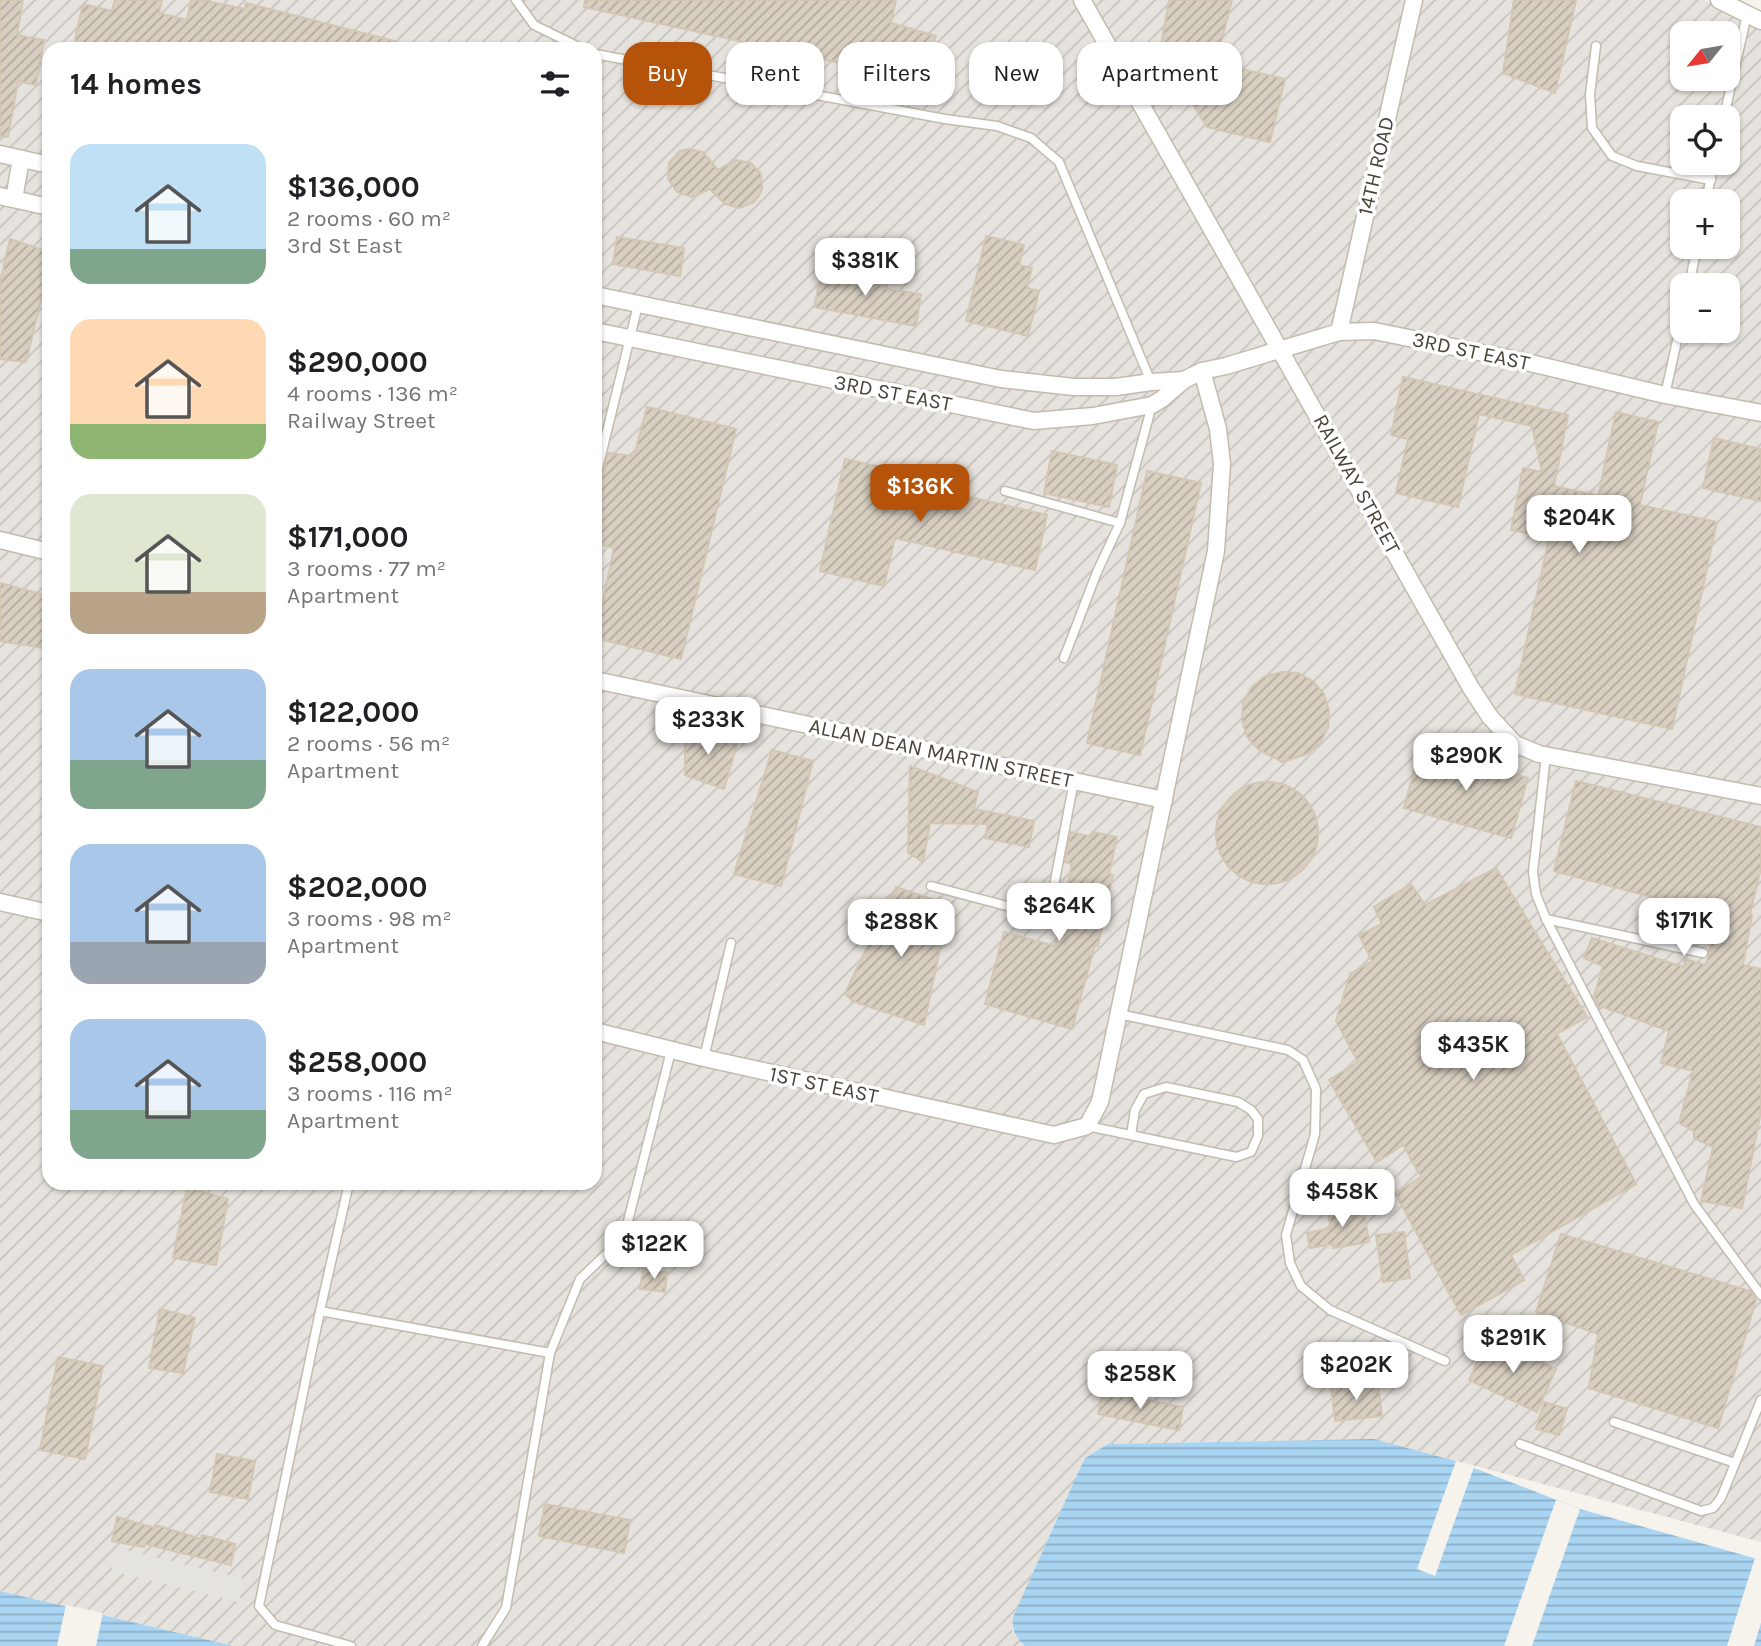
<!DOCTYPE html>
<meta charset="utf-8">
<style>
body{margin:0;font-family:Karla,sans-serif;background:#f2f2f2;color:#202124;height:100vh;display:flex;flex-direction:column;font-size:26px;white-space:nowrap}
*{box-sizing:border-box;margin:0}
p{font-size:23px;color:#757577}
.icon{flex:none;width:38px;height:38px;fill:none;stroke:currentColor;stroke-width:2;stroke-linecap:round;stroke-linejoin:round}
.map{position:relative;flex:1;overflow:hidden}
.sheet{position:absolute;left:42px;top:42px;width:560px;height:1148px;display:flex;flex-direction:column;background:#fff;border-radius:21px;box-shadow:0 2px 5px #0004}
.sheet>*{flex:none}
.hud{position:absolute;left:623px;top:42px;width:665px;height:63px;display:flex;gap:14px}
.needle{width:46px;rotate:240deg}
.fabs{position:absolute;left:1670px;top:21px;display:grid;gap:14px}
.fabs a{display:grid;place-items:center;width:70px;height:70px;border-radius:14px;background:#fff;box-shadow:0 2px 5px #0004;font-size:35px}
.price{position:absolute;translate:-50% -60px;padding:0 16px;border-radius:14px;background:#fff;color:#222;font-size:23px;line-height:46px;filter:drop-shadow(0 2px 4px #0008)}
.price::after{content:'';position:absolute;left:50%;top:42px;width:21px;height:16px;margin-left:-10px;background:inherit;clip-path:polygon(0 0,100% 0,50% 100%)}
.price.current{background:#b45309;color:#fff}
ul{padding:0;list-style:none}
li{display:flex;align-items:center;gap:21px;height:175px;padding:0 28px}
li span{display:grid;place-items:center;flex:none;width:196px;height:140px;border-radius:21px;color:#555}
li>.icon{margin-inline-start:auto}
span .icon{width:84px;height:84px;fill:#fffc;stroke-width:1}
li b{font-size:30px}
h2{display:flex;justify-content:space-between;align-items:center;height:84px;padding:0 28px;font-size:30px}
.chip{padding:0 24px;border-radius:21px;background:#fff;box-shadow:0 2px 5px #0004;font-size:24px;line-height:63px}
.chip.current{background:#b45309;color:#fff}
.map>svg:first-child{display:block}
</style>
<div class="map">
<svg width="1761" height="1646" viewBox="0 0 1761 1646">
<defs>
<pattern id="industrial-furrows" width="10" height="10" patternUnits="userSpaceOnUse" patternTransform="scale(1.75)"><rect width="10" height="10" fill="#e6e2dd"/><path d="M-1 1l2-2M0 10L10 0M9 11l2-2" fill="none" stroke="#c7c3be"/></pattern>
<pattern id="water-rules" width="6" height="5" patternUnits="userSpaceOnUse" patternTransform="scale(1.75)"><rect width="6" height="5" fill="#a9d4f2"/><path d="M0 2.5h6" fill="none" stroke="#8caec5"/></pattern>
<pattern id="building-hatch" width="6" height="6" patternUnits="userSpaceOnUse" patternTransform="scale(1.75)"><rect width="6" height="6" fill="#d8cfc1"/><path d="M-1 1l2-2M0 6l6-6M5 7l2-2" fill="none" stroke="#b1aa9e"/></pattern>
</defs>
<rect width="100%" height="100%" fill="#f6f3ec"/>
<!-- industrial -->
<path fill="url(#industrial-furrows)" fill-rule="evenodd" d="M0,0H1704L1761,27V1542L1374,1439L1108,1444L1085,1458L1013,1617L1012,1629L1017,1638L1025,1646H234L0,1591ZM1682,33H1727V79H1682ZM49,49H595V1183H49ZM1682,117H1727V163H1682ZM1682,201H1727V247H1682ZM1682,285H1727V331H1682Z"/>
<!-- parking -->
<polygon fill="#e5e3e0" points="117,1548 244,1579 239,1602 111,1571"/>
<!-- water -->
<g fill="url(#water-rules)">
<path d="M1374,1439L1456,1461L1580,1509L1761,1560V1646H1025C1016,1637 1011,1631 1013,1617L1077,1475L1085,1458L1108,1444Z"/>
<polygon points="0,1591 234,1646 0,1646"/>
</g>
<!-- pier -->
<g fill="#f6f3ec">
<polygon points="1456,1461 1474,1467 1435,1576 1417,1569"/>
<polygon points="1556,1500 1580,1509 1532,1646 1504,1646"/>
<polygon points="1755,1558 1761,1560 1761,1623 1754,1646 1727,1646"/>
<polygon points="66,1605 103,1613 96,1646 57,1646"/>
</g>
<!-- building -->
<g fill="url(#building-hatch)" stroke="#d3c7b4" stroke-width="2">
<polygon points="0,0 23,0 17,35 44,40 36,85 18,81 8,137 0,136"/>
<polygon points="115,0 162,0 159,13 187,20 191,0 202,0 245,9 246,3 406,44 405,49 73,49 83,4 112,11"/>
<polygon points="585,0 896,0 891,23 936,36 929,55 948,60 944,86 584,7"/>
<polygon points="1169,0 1232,0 1216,63 1285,79 1270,142 1207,127 1160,51"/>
<polygon points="1514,0 1576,0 1555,93 1503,73"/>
<polygon points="688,149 703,152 718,170 736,160 751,163 761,174 762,189 759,196 754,202 740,208 725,204 710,189 692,197 677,192 668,179 669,163 680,151"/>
<polygon points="986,236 1024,245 1019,265 1032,268 1027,288 1039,291 1028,336 966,321"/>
<polygon points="617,237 684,248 680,276 613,264"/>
<polygon points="10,239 49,252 49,280 46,280 26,362 0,359 0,282"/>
<polygon points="823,266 856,274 855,279 887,286 887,289 921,294 916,326 814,307"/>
<polygon points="1403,377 1568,415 1554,486 1598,496 1616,412 1658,422 1640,505 1717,522 1672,729 1515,694 1549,538 1511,530 1523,468 1542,472 1532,426 1479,414 1458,507 1396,493 1408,439 1391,435"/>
<polygon points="647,407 736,429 681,659 595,638 614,548 595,543 595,508 608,453 634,456"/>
<polygon points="1714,438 1761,449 1761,501 1703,488"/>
<polygon points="1052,451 1117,465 1109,507 1044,493"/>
<polygon points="845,459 909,473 907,482 1047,515 1035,570 895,538 884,586 820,571"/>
<polygon points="1147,471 1201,483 1140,755 1087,743"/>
<polygon points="0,583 49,596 49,649 0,641"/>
<polygon points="1281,672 1298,673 1313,681 1324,694 1329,711 1328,728 1320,743 1307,754 1282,762 1259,750 1247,737 1242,720 1243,703 1251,688 1264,677"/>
<polygon points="685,726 738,741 724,789 685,775"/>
<polygon points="1420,748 1528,778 1511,838 1404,808"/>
<polygon points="772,750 813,761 781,886 734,874"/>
<polygon points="910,766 978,792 974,809 1034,821 1029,847 985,838 988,824 930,823 923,862 908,853"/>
<polygon points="1576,781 1761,827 1761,868 1750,914 1752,915 1743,965 1761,969 1761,1111 1742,1208 1701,1201 1713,1147 1694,1138 1694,1131 1679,1123 1693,1071 1661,1063 1669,1031 1603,1007 1600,1009 1594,996 1603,966 1584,958 1592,938 1684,967 1685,959 1705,965 1709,955 1716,914 1554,871"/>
<circle cx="1267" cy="833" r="51"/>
<polygon points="1071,832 1092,837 1093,832 1117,837 1109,874 1113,875 1098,946 1095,945 1072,1029 985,1004 1004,932 1055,946 1072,864 1065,862"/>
<polygon points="1496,868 1587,1017 1557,1034 1636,1184 1511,1255 1524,1280 1461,1315 1395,1193 1421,1177 1403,1145 1377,1162 1329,1080 1358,1062 1336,1021 1350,974 1372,961 1359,935 1382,924 1374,907 1411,884 1425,905"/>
<polygon points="896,887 938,901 932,915 947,915 924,1025 852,1001 845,993"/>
<polygon points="187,1187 228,1199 216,1265 173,1258"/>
<polygon points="1363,1205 1369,1242 1333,1248 1332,1244 1310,1248 1307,1233 1331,1228 1328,1212"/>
<polygon points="1404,1232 1410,1278 1383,1282 1376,1235"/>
<polygon points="1561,1234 1750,1291 1756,1300 1718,1428 1589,1388 1598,1334 1536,1312"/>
<polygon points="643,1269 667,1272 665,1292 640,1289"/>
<polygon points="160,1309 195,1318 183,1373 149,1368"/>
<polygon points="1488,1338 1556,1369 1537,1412 1469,1380"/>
<polygon points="58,1357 103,1366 85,1459 40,1450"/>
<polygon points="1378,1383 1382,1416 1335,1421 1331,1387"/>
<polygon points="1102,1391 1183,1407 1179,1430 1098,1414"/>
<polygon points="1544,1402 1567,1409 1559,1435 1536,1429"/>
<polygon points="217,1454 255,1461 248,1499 210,1492"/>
<polygon points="545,1504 630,1520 624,1553 539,1536"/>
<polygon points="117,1517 155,1528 156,1525 201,1539 202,1535 235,1544 231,1565 145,1544 144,1547 112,1541"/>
</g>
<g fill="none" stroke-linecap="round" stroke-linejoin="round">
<defs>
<g id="lane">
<polyline points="516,0 534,25 583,49"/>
<polyline points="1596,46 1590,94 1592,128 1612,156 1637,166 1711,180"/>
<polyline points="595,54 945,119 997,126 1031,138 1059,162 1151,382"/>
<polyline points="1724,117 1747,14"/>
<polyline points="1706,201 1714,163"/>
<polyline points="1689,285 1697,247"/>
<polyline points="1665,395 1682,318"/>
<polyline points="595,480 638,305"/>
<polyline points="1005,491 1120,523"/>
<polyline points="1064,658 1097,572 1120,523 1152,405"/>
<polyline points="1546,755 1533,872 1536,894 1546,919 1694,1204 1761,1295"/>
<polyline points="931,886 1022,910 1038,907 1052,896 1074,781"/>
<polyline points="1546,919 1703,953"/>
<polyline points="1119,1014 1288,1050 1303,1060 1316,1089 1315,1134 1286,1235 1290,1263 1301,1286 1330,1310 1445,1361"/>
<polyline points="704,1058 731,943"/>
<polyline points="1087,1126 1236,1157 1251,1152 1258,1136 1258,1119 1251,1110 1238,1102 1166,1087 1144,1094 1135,1110 1131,1135"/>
<polyline points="349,1183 320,1311 259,1606 275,1625 351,1646"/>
<polyline points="320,1311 550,1353"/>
<polyline points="1614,1422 1735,1463"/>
<polyline points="1520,1444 1701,1511 1713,1508 1721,1498 1761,1400"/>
<polyline points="482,1646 506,1608 550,1353 580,1279 624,1237 671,1051"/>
</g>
<g id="street">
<polyline points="1082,0 1471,688 1490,717 1515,744 1539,754 1761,796"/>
<polyline points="1719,0 1761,21"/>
<polyline points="0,154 49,165"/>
<polyline points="0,196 49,207"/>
<polyline points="14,199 21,159"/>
<polyline points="595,295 1001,379 1074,387 1116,387 1151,382 1184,380"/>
<polyline points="595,331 1034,421 1093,416 1152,405 1162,399 1184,380 1202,371 1226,366 1339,332 1374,331 1518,360 1665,395 1761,413"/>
<polyline points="1339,332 1414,0"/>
<polyline points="0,540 49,552"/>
<polyline points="595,680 1164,800"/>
<polyline points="0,902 49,913"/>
<polyline points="595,1031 704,1058 1054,1135 1087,1126 1100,1102 1216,551 1222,464 1218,429 1202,371"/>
</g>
</defs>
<!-- lane casing -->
<use href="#lane" stroke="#c2bbae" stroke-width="11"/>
<!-- street casing -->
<use href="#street" stroke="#c2bbae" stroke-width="19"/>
<!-- lane -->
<use href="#lane" stroke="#fff" stroke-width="8"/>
<!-- street -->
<use href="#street" stroke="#fff" stroke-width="16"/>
</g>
<g text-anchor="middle" stroke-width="7" stroke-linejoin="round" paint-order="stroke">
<!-- street labels -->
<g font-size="21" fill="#4b4439" stroke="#fff">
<text transform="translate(1376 166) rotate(-77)" y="7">14TH ROAD</text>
<text transform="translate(1471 351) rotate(12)" y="7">3RD ST EAST</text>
<text transform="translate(893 393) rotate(11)" y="7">3RD ST EAST</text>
<text transform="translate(1357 484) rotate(61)" y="7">RAILWAY STREET</text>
<text transform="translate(941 753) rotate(12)" y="7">ALLAN DEAN MARTIN STREET</text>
<text transform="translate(824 1085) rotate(12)" y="7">1ST ST EAST</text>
</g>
</g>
</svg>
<div class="fabs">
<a><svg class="needle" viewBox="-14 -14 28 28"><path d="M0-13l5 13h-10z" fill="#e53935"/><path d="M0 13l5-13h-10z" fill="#757577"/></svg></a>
<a><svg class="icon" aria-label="locate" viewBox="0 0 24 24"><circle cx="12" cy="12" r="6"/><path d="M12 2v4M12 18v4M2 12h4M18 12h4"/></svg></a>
<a>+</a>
<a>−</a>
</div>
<b class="price" style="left:865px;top:298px">$381K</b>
<b class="price current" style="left:920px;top:524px">$136K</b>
<b class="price" style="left:1579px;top:555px">$204K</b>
<b class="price" style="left:708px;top:757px">$233K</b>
<b class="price" style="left:1466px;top:793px">$290K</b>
<b class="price" style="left:1059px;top:943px">$264K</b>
<b class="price" style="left:1684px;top:958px">$171K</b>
<b class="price" style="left:901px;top:959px">$288K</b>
<b class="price" style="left:1473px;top:1082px">$435K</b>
<b class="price" style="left:1342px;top:1229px">$458K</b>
<b class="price" style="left:654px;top:1281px">$122K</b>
<b class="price" style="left:1513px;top:1375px">$291K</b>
<b class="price" style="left:1356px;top:1402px">$202K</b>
<b class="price" style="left:1140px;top:1411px">$258K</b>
<div class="hud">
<a class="chip current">Buy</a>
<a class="chip">Rent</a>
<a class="chip">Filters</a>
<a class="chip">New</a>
<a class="chip">Apartment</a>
</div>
<section class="sheet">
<h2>14 homes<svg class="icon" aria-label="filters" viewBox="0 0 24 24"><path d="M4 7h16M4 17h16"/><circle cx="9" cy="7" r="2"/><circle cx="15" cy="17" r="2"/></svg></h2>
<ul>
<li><span style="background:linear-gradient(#bfe0f5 75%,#7fa58c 0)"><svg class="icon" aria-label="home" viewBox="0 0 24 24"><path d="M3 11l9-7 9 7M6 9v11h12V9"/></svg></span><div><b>$136,000</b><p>2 rooms · 60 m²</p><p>3rd St East</p></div></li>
<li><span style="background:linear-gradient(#ffd9b3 75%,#8fb573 0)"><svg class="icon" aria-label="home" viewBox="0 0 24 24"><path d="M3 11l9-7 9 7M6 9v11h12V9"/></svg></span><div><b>$290,000</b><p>4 rooms · 136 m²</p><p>Railway Street</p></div></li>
<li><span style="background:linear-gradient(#dfe7d0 70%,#b9a48a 0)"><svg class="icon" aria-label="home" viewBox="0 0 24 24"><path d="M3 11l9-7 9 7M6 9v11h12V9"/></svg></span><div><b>$171,000</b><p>3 rooms · 77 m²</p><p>Apartment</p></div></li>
<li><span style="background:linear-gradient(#a9c7e8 65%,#7fa58c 0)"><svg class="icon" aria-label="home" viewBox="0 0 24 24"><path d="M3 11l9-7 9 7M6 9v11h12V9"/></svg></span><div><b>$122,000</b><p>2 rooms · 56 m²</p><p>Apartment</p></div></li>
<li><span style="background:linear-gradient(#a9c7e8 70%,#9aa5b1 0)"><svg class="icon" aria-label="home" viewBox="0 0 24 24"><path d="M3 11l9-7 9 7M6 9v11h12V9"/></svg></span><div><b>$202,000</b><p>3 rooms · 98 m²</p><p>Apartment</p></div></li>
<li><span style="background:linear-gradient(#a9c7e8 65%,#7fa58c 0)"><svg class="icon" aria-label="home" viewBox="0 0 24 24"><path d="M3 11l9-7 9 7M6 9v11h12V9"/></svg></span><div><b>$258,000</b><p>3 rooms · 116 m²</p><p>Apartment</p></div></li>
</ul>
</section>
</div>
